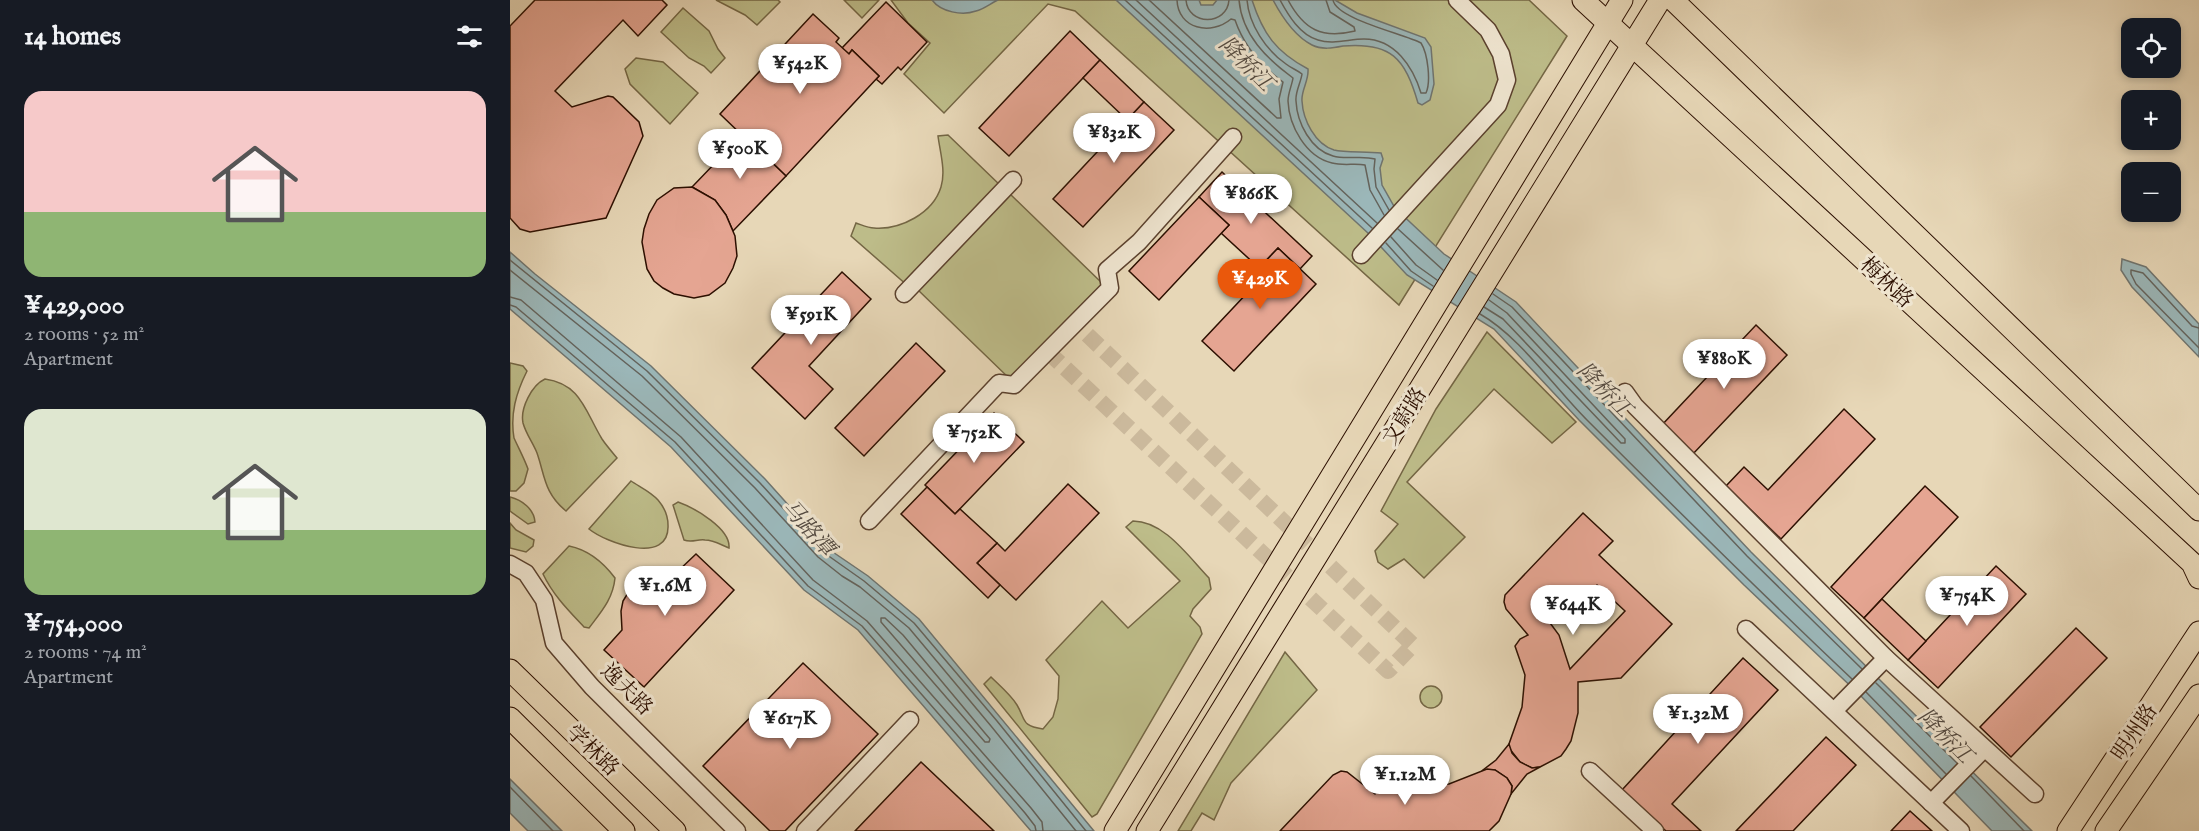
<!DOCTYPE html>
<meta charset="utf-8">
<style>
body{margin:0;font-family:"IM FELL English","Noto Serif SC",serif;background:#20242c;color:#f1f3f6;height:100vh;display:flex;flex-direction:column;font-size:22px;white-space:nowrap}
*{box-sizing:border-box;margin:0}
p{font-size:20px;color:#9ea1a6}
.icon{flex:none;width:33px;height:33px;fill:none;stroke:currentColor;stroke-width:2;stroke-linecap:round;stroke-linejoin:round}
.map{position:relative;flex:1;overflow:hidden}
.details{display:flex;flex-direction:column;background:#171b24;width:510px}
.details>*{flex:none}
.buttons{position:absolute;left:1611px;top:18px;display:grid;gap:12px}
.buttons a{display:grid;place-items:center;width:60px;height:60px;border-radius:12px;background:#171b24;box-shadow:0 3px 9px #0003;font-size:30px}
.price{position:absolute;translate:-50% -51px;padding:0 14px;border-radius:21px;background:#fff;color:#222;font-size:20px;line-height:39px;filter:drop-shadow(0 2px 3px #0008)}
.price::after{content:'';position:absolute;left:50%;top:36px;width:18px;height:14px;margin-left:-9px;background:inherit;clip-path:polygon(0 0,100% 0,50% 100%)}
.price.current{background:#ea580c;color:#fff}
ul{padding:0;list-style:none}
li{display:grid;align-content:center;gap:12px;height:318px;padding:0 24px}
li span{display:grid;place-items:center;height:186px;border-radius:18px;color:#555}
li>.icon{margin-inline-start:auto}
span .icon{width:108px;height:108px;fill:#fffc;stroke-width:1}
li b{font-size:26px}
h2{display:flex;justify-content:space-between;align-items:center;height:72px;padding:0 24px;font-size:26px}
main{display:flex;flex:1;min-height:0}
.map>svg:first-child{display:block}
</style>
<main>
<section class="details">
<h2>14 homes<svg class="icon" aria-label="filters" viewBox="0 0 24 24"><path d="M4 7h16M4 17h16"/><circle cx="9" cy="7" r="2"/><circle cx="15" cy="17" r="2"/></svg></h2>
<ul>
<li><span style="background:linear-gradient(#f6c9c9 65%,#8fb573 0)"><svg class="icon" aria-label="home" viewBox="0 0 24 24"><path d="M3 11l9-7 9 7M6 9v11h12V9"/></svg></span><div><b>¥429,000</b><p>2 rooms · 52 m²</p><p>Apartment</p></div></li>
<li><span style="background:linear-gradient(#dfe7d0 65%,#8fb573 0)"><svg class="icon" aria-label="home" viewBox="0 0 24 24"><path d="M3 11l9-7 9 7M6 9v11h12V9"/></svg></span><div><b>¥754,000</b><p>2 rooms · 74 m²</p><p>Apartment</p></div></li>
</ul>
</section>
<div class="map">
<svg width="1689" height="831" viewBox="0 0 1689 831">
<rect width="100%" height="100%" fill="#e7d7b7"/>
<filter id="stains"><feTurbulence type="fractalNoise" baseFrequency=".00333" numOctaves="4"/><feColorMatrix values="0 0 0 0 .2 0 0 0 0 .09 0 0 0 0 .02 0 0 0 .5 -.17"/></filter>
<radialGradient id="worn" r=".72"><stop offset=".6" stop-color="#630" stop-opacity="0"/><stop offset="1" stop-color="#630" stop-opacity=".3"/></radialGradient>
<!-- green -->
<g fill="#bdbc89" stroke="#746644" stroke-width="1.5">
<polygon points="206,0 268,0 270,2 247,25 235,15"/>
<polygon points="334,0 369,0 352,18"/>
<polygon points="381,0 1019,0 1057,36 889,305 565,11 538,4 434,113 394,74 420,43 398,23"/>
<polygon points="173,8 199,31 208,49 215,58 201,73 194,66 179,58 151,32"/>
<polygon points="126,58 153,62 188,93 160,124 120,84 115,69"/>
<path d="M438,135L492,187L398,286L341,236L346,223C352,225 358,228 364,228C391,230 423,213 431,187C436,171 430,152 428,136Z"/>
<polygon points="499,193 594,285 502,381 407,289"/>
<polygon points="977,332 1066,422 1042,443 984,389 897,482 955,537 914,578 894,559 878,569 868,562 865,551 888,524 871,511 926,409"/>
<path d="M0,363L13,366L17,371C6,393 0,414 4,438C9,449 14,458 18,469L14,483L6,491H0Z"/>
<path d="M35,379C71,384 75,411 92,439C96,445 102,452 107,458L56,511C34,493 35,476 27,453C23,443 16,434 13,423C10,408 22,385 35,379Z"/>
<path d="M121,481C130,487 141,492 148,500C154,507 158,516 158,525C160,566 96,543 79,529Z"/>
<path d="M0,497C12,500 24,509 25,522L18,524L0,511Z"/>
<path d="M168,502C185,508 221,529 219,548C211,545 204,540 195,540C187,539 182,543 174,540L163,505Z"/>
<path d="M623,521C654,521 678,556 699,578L701,589L683,609L680,616L690,627L692,634L587,814L582,817L474,684L481,677C489,685 501,695 507,705C516,720 511,726 533,729L543,717L548,699L549,676L536,660L592,601L618,628L670,581L616,527Z"/>
<polygon points="0,523 6,530 24,540 23,546 16,552 0,548"/>
<path d="M59,546C79,550 93,562 105,578C103,599 91,612 79,628L74,627C58,610 43,595 33,574Z"/>
<polygon points="775,652 807,690 721,783 704,820 692,813 681,831 668,831"/>
<circle cx="921" cy="697" r="11"/>
</g>
<!-- water -->
<g fill="#9bb7b9" stroke="#6f746f" stroke-width="1.5">
<path d="M422,0H488C481,3 474,9 466,11C452,16 431,12 422,0Z"/>
<path d="M606,0H689L691,5H703L707,0H742C753,34 766,52 798,69C799,81 791,90 792,101C793,120 805,144 824,150C835,153 858,151 871,153L873,159L870,168L872,185L885,208L934,254L1006,302L1241,552L1522,831H1482L1350,695L1234,585L1069,420L984,329L897,275L859,234Z"/>
<path d="M763,0H825L847,13L915,38L921,47L924,84L920,100L912,105L908,103C895,58 881,42 833,46C823,48 812,50 802,45C784,36 772,17 763,0Z"/>
<polygon points="0,252 25,274 141,366 255,479 317,548 358,576 409,619 584,831 521,831 348,630 294,590 161,447 0,309"/>
<polygon points="1612,259 1636,267 1689,324 1689,357 1622,287 1611,270"/>
<polygon points="0,779 52,831 18,831 0,813"/>
</g>
<g fill="none" stroke-linecap="round" stroke-linejoin="round">
<!-- shore -->
<g stroke="#64635c" stroke-width="1.5">
<polyline points="615,0 862,228"/>
<polyline points="626,0 867,223"/>
<path d="M639,0L767,118H771L769,99L773,82C751,66 734,46 725,20L721,19C701,36 668,29 667,0"/>
<path d="M676,0C678,26 717,26 719,0"/>
<path d="M729,0C732,35 757,59 783,78C782,85 778,93 778,101C779,126 796,157 822,163C833,166 845,163 855,165L860,190L874,215"/>
<path d="M737,0C739,25 756,50 776,64C781,68 787,70 792,74C791,82 785,92 786,101C787,123 801,150 823,156C836,160 852,155 865,159L864,169L866,187L879,210"/>
<path d="M770,0C778,15 790,35 808,40C823,45 839,39 854,39C885,39 903,67 911,93H916C921,82 918,54 911,43C894,34 826,19 823,0"/>
<path d="M778,0C794,30 812,39 845,31L844,27L820,12L816,0"/>
<polyline points="888,229 933,270"/>
<polyline points="881,237 906,265 927,280"/>
<polyline points="876,243 901,271 923,286"/>
<polyline points="0,260 137,371 250,483 313,552 354,581 404,623 487,721 576,831"/>
<polyline points="0,270 132,376 245,488 308,557 332,576 350,587 399,628 481,726 566,831"/>
<polyline points="983,294 1002,307 1237,556 1352,669"/>
<polyline points="0,297 11,300 171,437 303,580 357,621 521,808 532,822 533,831"/>
<polyline points="0,305 6,307 165,442 298,586 352,626 515,813 525,826 526,831"/>
<polyline points="974,307 993,319 1111,443 1115,443 1115,439 997,313 979,300"/>
<path d="M970,314C1009,336 1044,387 1077,420C1164,507 1252,594 1342,679"/>
<polyline points="1689,328 1682,326 1633,273 1621,270 1621,274 1626,284 1689,348"/>
<polygon points="371,618 375,618 393,635 474,732 480,739 479,742 475,742 371,622"/>
<polyline points="1366,683 1447,763"/>
<polyline points="1356,692 1436,774"/>
<polyline points="1461,776 1514,831"/>
<polyline points="0,787 43,831"/>
</g>
</g>
<!-- building -->
<g fill="#e5a592" stroke="#2c0f00" stroke-width="1.5" fill-rule="evenodd">
<polygon points="25,0 152,0 157,5 128,36 113,20 45,91 62,107 98,96 103,97 129,122 133,136 96,218 20,232 10,229 0,218 0,26"/>
<polygon points="376,2 417,42 391,70 388,67 372,84 366,79 369,76 342,50 339,54 332,48"/>
<polygon points="303,14 329,38 326,42 339,54 342,50 369,76 276,176 249,150 253,146 240,134 235,138 210,114"/>
<polygon points="560,31 590,60 499,156 469,128"/>
<polygon points="590,60 634,102 617,120 573,78"/>
<polygon points="634,102 664,130 573,227 543,199"/>
<polygon points="240,134 253,146 249,150 276,176 223,231 216,215 205,200 182,187 232,135 235,138"/>
<polygon points="712,172 802,256 790,269 768,248 749,268 711,233 719,225 689,197"/>
<polygon points="182,187 205,200 216,215 225,236 227,256 223,268 215,283 199,295 184,298 164,294 153,288 144,281 137,269 132,242 134,229 139,214 147,200 164,188"/>
<polygon points="689,197 719,225 649,300 619,271"/>
<polygon points="768,248 806,284 724,371 692,341 755,274 749,268"/>
<polygon points="332,272 361,299 299,366 323,389 295,419 242,368"/>
<polygon points="1246,325 1277,355 1182,455 1151,426"/>
<polygon points="406,343 435,371 354,456 325,428"/>
<polygon points="1334,409 1365,439 1271,539 1216,486 1234,467 1258,490"/>
<polygon points="484,413 514,442 445,514 415,485"/>
<polygon points="558,484 589,513 506,600 467,563 487,543 495,551"/>
<polygon points="1415,486 1448,517 1354,618 1321,587"/>
<polygon points="417,487 445,514 450,509 487,543 467,563 490,585 478,598 391,514"/>
<path d="M1073,513L1103,541L1089,555L1162,624L1111,678L1068,682V713L1061,741L1056,749L1051,756L1030,767L1022,768L1010,762L999,748V744L1012,707L1015,675L1005,646L1010,639L1018,635L996,609L994,602L995,595ZM1087,585L1115,611L1060,669L1049,635L1032,612L1045,599L1060,613Z"/>
<polygon points="186,554 224,590 134,687 94,650 112,630 111,611 113,601 121,588 131,579 150,572 166,573"/>
<polygon points="1486,566 1516,594 1428,688 1398,660"/>
<polygon points="1372,599 1416,641 1398,660 1354,618"/>
<polygon points="1566,628 1597,658 1501,757 1470,727"/>
<polygon points="1233,658 1268,690 1162,804 1191,831 1156,831 1112,790"/>
<polygon points="293,663 368,734 275,831 260,831 193,766"/>
<polygon points="1316,737 1346,765 1283,831 1226,831"/>
<polygon points="999,744 1002,753 1010,762 1022,768 1030,767 1017,774 1001,794 1002,786 997,778 985,770 973,770 986,760"/>
<polygon points="411,762 484,831 345,831"/>
<polygon points="977,769 985,770 997,778 1002,786 1001,794 989,821 979,831 770,831 823,775 831,771 837,772 865,794 873,781 879,780 909,789 919,785 939,784"/>
<polygon points="1400,811 1422,831 1381,831"/>
</g>
<g fill="none" stroke-linecap="round" stroke-linejoin="round">
<!-- minor-tunnel -->
<polyline stroke="#cbb99c" stroke-width="16" stroke-dasharray="16 8" stroke-linecap="butt" points="538,352 878,671 903,645 565,323"/>
<defs>
<g id="minor">
<polyline points="851,255 988,105 997,80 991,54 978,30 947,0"/>
<polyline points="394,294 503,180"/>
<polyline points="1115,392 1125,406 1376,658 1525,794"/>
<polyline points="359,521 489,383 504,385 600,288 597,270 629,242 723,137"/>
<polyline points="0,564 16,573 34,600 44,643 82,687 227,831"/>
<polyline points="1236,629 1451,831"/>
<polyline points="1324,711 1376,658"/>
<polyline points="1080,771 1145,831"/>
<polyline points="1421,803 1474,749"/>
<polyline points="295,831 400,720"/>
</g>
<g id="major">
<polyline points="1073,0 1682,563 1689,578"/>
<polyline points="1163,0 1689,510"/>
<polyline points="0,670 165,831"/>
<polyline points="0,718 114,831"/>
<polyline points="605,831 1112,0"/>
<polyline points="637,831 1150,0"/>
<polyline points="1558,831 1689,632"/>
<polyline points="1596,831 1689,695"/>
</g>
</defs>
<!-- minor casing -->
<use href="#minor" stroke="#5b412e" stroke-width="19"/>
<!-- major casing -->
<use href="#major" stroke="#2c0f00" stroke-width="23"/>
<!-- minor -->
<use href="#minor" stroke="#efe5d0" stroke-width="16"/>
<!-- major -->
<use href="#major" stroke="#e7d7b7" stroke-width="21"/>
</g>
<g text-anchor="middle" stroke-width="6" stroke-linejoin="round" paint-order="stroke">
<!-- street labels -->
<g font-size="21" fill="#2c0f00" stroke="#efe5d0">
<text transform="translate(1377 282) rotate(43)" y="7">梅林路</text>
<text transform="translate(894 416) rotate(-58)" y="7">文蔚路</text>
<text transform="translate(117 689) rotate(45)" y="7">逸夫路</text>
<text transform="translate(1624 732) rotate(-56)" y="7">明州路</text>
<text transform="translate(83 750) rotate(44)" y="7">学林路</text>
</g>
<!-- water labels -->
<g font-size="22" font-style="italic" fill="#534a41" stroke="#efe5d0">
<text transform="translate(737 63) rotate(45)" y="8">降桥江</text>
<text transform="translate(1095 389) rotate(45)" y="8">降桥江</text>
<text transform="translate(299 527) rotate(48)" y="8">马路潭</text>
<text transform="translate(1436 735) rotate(45)" y="8">降桥江</text>
</g>
</g>
<rect width="100%" height="100%" filter="url(#stains)"/>
<rect width="100%" height="100%" fill="url(#worn)"/>
</svg>
<div class="buttons">
<a><svg class="icon" aria-label="locate" viewBox="0 0 24 24"><circle cx="12" cy="12" r="6"/><path d="M12 2v4M12 18v4M2 12h4M18 12h4"/></svg></a>
<a>+</a>
<a>−</a>
</div>
<b class="price" style="left:290px;top:95px">¥542K</b>
<b class="price" style="left:604px;top:164px">¥832K</b>
<b class="price" style="left:230px;top:180px">¥500K</b>
<b class="price" style="left:741px;top:225px">¥866K</b>
<b class="price current" style="left:750px;top:310px">¥429K</b>
<b class="price" style="left:301px;top:346px">¥591K</b>
<b class="price" style="left:1214px;top:390px">¥880K</b>
<b class="price" style="left:464px;top:464px">¥752K</b>
<b class="price" style="left:155px;top:617px">¥1.6M</b>
<b class="price" style="left:1457px;top:627px">¥754K</b>
<b class="price" style="left:1063px;top:636px">¥644K</b>
<b class="price" style="left:1188px;top:745px">¥1.32M</b>
<b class="price" style="left:280px;top:750px">¥617K</b>
<b class="price" style="left:895px;top:806px">¥1.12M</b>
</div>
</main>
